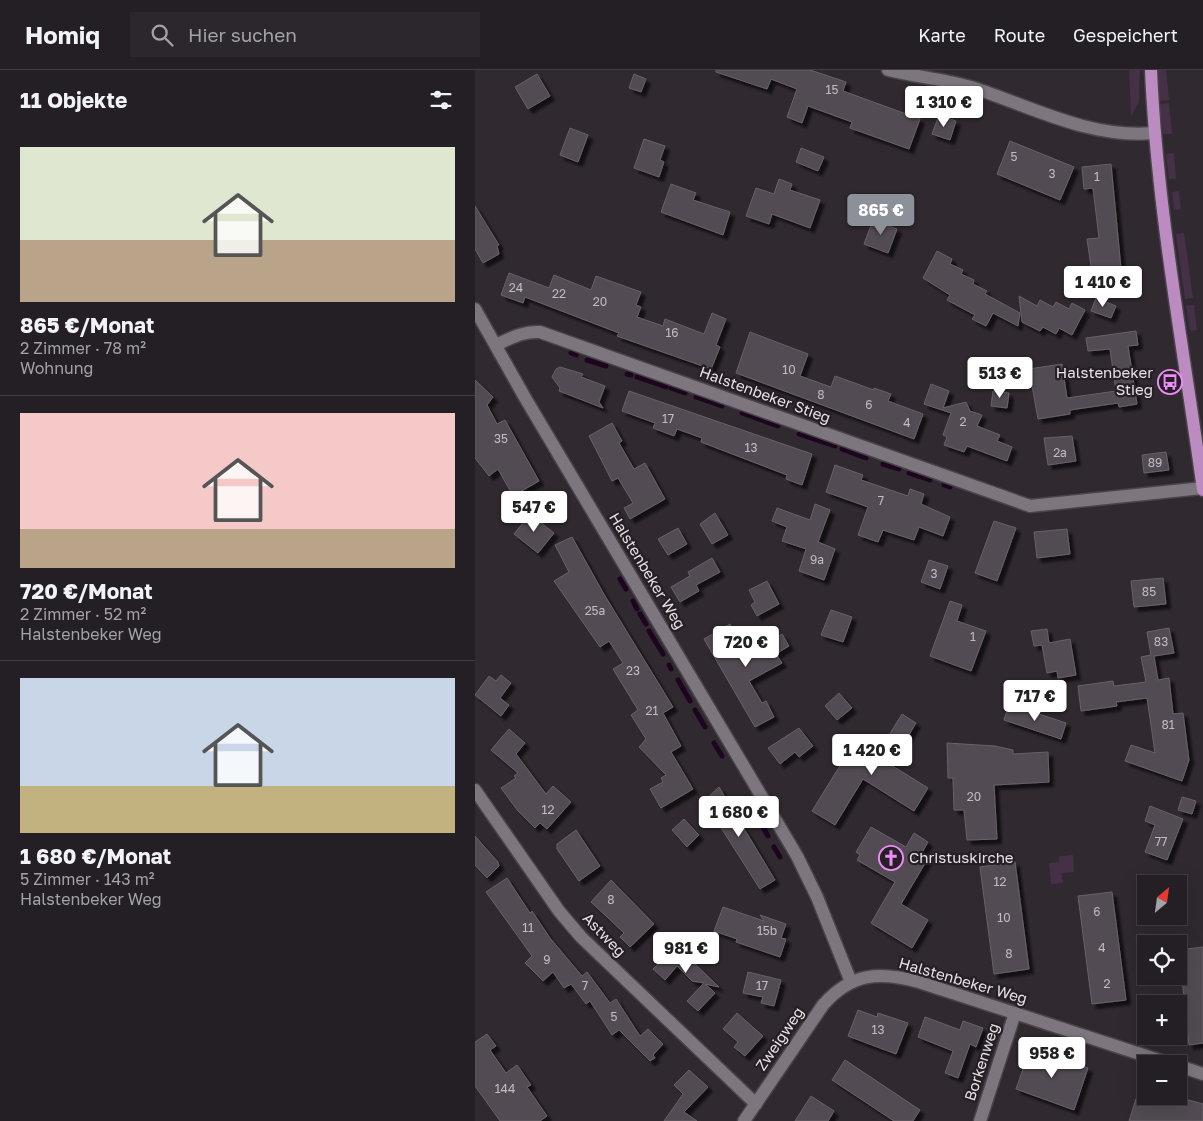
<!DOCTYPE html>
<html lang="de">
<meta charset="utf-8">
<style>
body{margin:0;font-family:"Golos Text",sans-serif;background:#2c272c;color:#f1f3f6;height:100vh;display:flex;flex-direction:column;font-size:19px;white-space:nowrap}
*{box-sizing:border-box;margin:0}
p{font-size:16px;color:#a3a2a6}
.icon{flex:none;width:28px;height:28px;fill:none;stroke:currentColor;stroke-width:2;stroke-linecap:round;stroke-linejoin:round}
.map{position:relative;flex:1;overflow:hidden}
.details{display:flex;flex-direction:column;background:#241f24;width:475px}
.details>*{flex:none}
.needle{width:32px;rotate:29deg}
.tools{position:absolute;left:662px;top:805px;display:grid;gap:10px}
.tools a{display:grid;place-items:center;width:50px;height:50px;border-radius:0px;background:#241f24;box-shadow:0 5px 20px #0002,0 0 0 1px #413d41;font-size:25px}
.price{position:absolute;translate:-50% -42px;padding:0 11px;border-radius:5px;background:#fff;color:#222;font-size:16px;line-height:32px;filter:drop-shadow(0 1px 2px #0008)}
.price::after{content:'';position:absolute;left:50%;top:30px;width:15px;height:11px;margin-left:-8px;background:inherit;clip-path:polygon(0 0,100% 0,50% 100%)}
.price.active{background:#8c9099;color:#fff}
ul{padding:0;list-style:none}
li{display:grid;align-content:center;gap:10px;height:265px;padding:0 20px}
li+li{border-top:1px solid #413d41}
li span{display:grid;place-items:center;height:155px;border-radius:0px;color:#555}
li>.icon{margin-inline-start:auto}
span .icon{width:90px;height:90px;fill:#fffc;stroke-width:1}
li b{font-size:21px}
h2{display:flex;justify-content:space-between;align-items:center;height:60px;padding:0 20px;font-size:21px}
header{display:flex;align-items:center;gap:30px;box-sizing:border-box;height:70px;padding:0 25px;background:#241f24;border-bottom:1px solid #413d41}
header strong{font-size:24px}
nav{display:flex;gap:28px;margin-inline-start:auto;font-size:18px}
.search{width:350px;height:45px;background:#2c272c;display:flex;align-items:center;gap:12px;box-sizing:border-box;padding:0 18px;border-radius:0px;color:#a3a2a6;font-size:19px}
main{display:flex;flex:1;min-height:0}
.map>svg:first-child{display:block}
</style>
<header>
<strong>Homiq</strong>
<div class="search"><svg class="icon" aria-label="search" viewBox="0 0 24 24"><circle cx="10" cy="10" r="6"/><path d="M15 15l6 6"/></svg>Hier suchen</div>
<nav><a>Karte</a><a>Route</a><a>Gespeichert</a></nav>
</header>
<main>
<section class="details">
<h2>11 Objekte<svg class="icon" aria-label="filters" viewBox="0 0 24 24"><path d="M4 7h16M4 17h16"/><circle cx="9" cy="7" r="2"/><circle cx="15" cy="17" r="2"/></svg></h2>
<ul>
<li><span style="background:linear-gradient(#dfe7d0 60%,#b9a48a 0)"><svg class="icon" aria-label="home" viewBox="0 0 24 24"><path d="M3 11l9-7 9 7M6 9v11h12V9"/></svg></span><div><b>865 €/Monat</b><p>2 Zimmer · 78 m²</p><p>Wohnung</p></div></li>
<li><span style="background:linear-gradient(#f6c9c9 75%,#b9a48a 0)"><svg class="icon" aria-label="home" viewBox="0 0 24 24"><path d="M3 11l9-7 9 7M6 9v11h12V9"/></svg></span><div><b>720 €/Monat</b><p>2 Zimmer · 52 m²</p><p>Halstenbeker Weg</p></div></li>
<li><span style="background:linear-gradient(#c9d6e8 70%,#c2b280 0)"><svg class="icon" aria-label="home" viewBox="0 0 24 24"><path d="M3 11l9-7 9 7M6 9v11h12V9"/></svg></span><div><b>1 680 €/Monat</b><p>5 Zimmer · 143 m²</p><p>Halstenbeker Weg</p></div></li>
</ul>
</section>
<div class="map">
<svg width="728" height="1051" viewBox="0 0 728 1051">
<defs>
<filter id="shadow"><feDropShadow dx="4.5" dy="4.5" stdDeviation="1" flood-color="#0009"/></filter>
</defs>
<rect width="100%" height="100%" fill="#302930"/>
<!-- green -->
<g fill="#453047">
<polygon points="654,0 665,0 664,32 656,46"/>
<polygon points="683,0 691,0 694,30 685,31"/>
<polygon points="694,33 697,64 688,64 685,34"/>
<polygon points="699,83 701,109 694,109 691,84"/>
<polygon points="704,121 706,139 699,140 697,122"/>
<polygon points="709,163 718,228 710,229 701,164"/>
<polygon points="719,235 722,260 715,261 711,236"/>
<polygon points="598,785 599,802 587,803 588,813 576,814 574,793 584,792 584,786"/>
</g>
<g fill="none" stroke-linecap="round" stroke-linejoin="round">
<!-- stream -->
<g stroke="#1d0520" stroke-width="5">
<polyline points="96,283 101,285"/>
<polyline points="112,290 131,296"/>
<polyline points="152,304 156,305"/>
<polyline points="162,307 191,317"/>
<polyline points="196,318 210,323"/>
<polyline points="221,327 247,336"/>
<polyline points="267,343 303,356"/>
<polyline points="324,364 360,376"/>
<polyline points="367,379 391,388"/>
<polyline points="408,394 424,399"/>
<polyline points="434,403 455,410"/>
<polyline points="469,415 475,417"/>
<polyline points="145,509 151,519"/>
<polyline points="158,531 162,539"/>
<polyline points="165,544 171,554"/>
<polyline points="174,561 188,584"/>
<polyline points="194,595 196,599"/>
<polyline points="203,610 215,631"/>
<polyline points="220,640 230,657"/>
<polyline points="239,673 247,686"/>
<polyline points="277,737 285,751"/>
<polyline points="289,759 293,766"/>
<polyline points="299,777 305,787"/>
</g>
</g>
<!-- building -->
<g fill="#524b52" stroke="#696169" filter="url(#shadow)">
<polygon points="241,0 335,0 371,12 368,21 445,49 434,79 375,58 377,52 333,36 327,53 312,47 322,19 296,9 292,19 241,2"/>
<polygon points="62,4 75,26 53,39 40,17"/>
<polygon points="159,4 171,9 166,22 154,18"/>
<polygon points="464,45 481,51 475,70 457,64"/>
<polygon points="95,58 113,65 103,92 85,85"/>
<polygon points="169,69 190,76 185,90 189,92 184,107 159,98"/>
<polygon points="535,71 599,97 585,130 522,104"/>
<polygon points="326,78 349,87 343,101 321,92"/>
<polygon points="636,94 647,209 642,210 643,214 626,216 631,202 617,203 612,169 624,168 618,118 609,119 607,97"/>
<polygon points="304,109 317,114 315,120 345,130 335,158 297,144 294,154 271,146 281,118 299,124"/>
<polygon points="196,114 221,123 218,130 255,142 248,165 186,142"/>
<polygon points="0,136 24,175 22,176 24,184 8,193 0,179"/>
<polygon points="398,150 422,159 413,183 389,174"/>
<polygon points="462,181 477,189 475,194 488,200 486,204 499,210 498,214 512,221 510,224 545,243 543,256 518,243 511,256 497,249 500,245 472,230 475,225 448,208"/>
<polygon points="34,203 74,218 79,205 116,220 121,206 166,222 161,235 166,237 162,247 188,256 190,249 229,264 237,243 251,249 241,275 245,277 236,299 142,266 144,263 50,227 48,233 26,225"/>
<polygon points="544,226 562,236 565,230 578,237 581,232 594,239 597,233 610,240 597,265 584,258 581,264 568,257 565,261 547,252"/>
<polygon points="621,228 641,236 636,248 616,241"/>
<polygon points="661,261 663,275 653,276 662,334 644,337 643,333 595,340 595,344 563,349 554,299 587,294 592,328 641,321 635,279 613,281 611,268"/>
<polygon points="275,262 333,284 325,306 356,317 360,306 399,320 399,318 416,324 413,331 448,344 439,369 261,303"/>
<polygon points="85,297 108,304 106,307 130,316 124,332 128,338 84,321 85,318 77,307 81,299"/>
<polygon points="0,310 18,327 12,335 22,354 30,350 64,411 38,426 23,399 14,406 0,388"/>
<polygon points="456,314 474,321 468,338 491,332 495,341 507,345 502,356 525,365 522,371 537,377 532,391 492,376 489,382 469,375 472,367 468,365 476,343 449,334"/>
<polygon points="154,321 337,384 327,415 311,409 312,405 226,372 227,368 202,359 199,366 178,358 180,353 147,341"/>
<polygon points="518,321 534,323 532,338 516,336"/>
<polygon points="137,353 147,371 144,373 159,399 170,393 190,429 155,449 149,438 158,433 143,408 137,411 114,366"/>
<polygon points="597,366 601,391 573,395 569,368"/>
<polygon points="691,382 694,400 669,403 667,385"/>
<polygon points="360,395 388,405 386,410 433,426 435,419 449,424 446,434 475,447 468,466 444,457 439,470 408,460 403,472 383,465 393,437 351,422"/>
<polygon points="340,434 355,440 343,472 360,479 349,510 324,501 331,479 307,471 312,457 297,451 302,438 335,450"/>
<polygon points="240,443 253,465 237,474 225,454"/>
<polygon points="55,444 79,463 63,483 39,464"/>
<polygon points="519,451 541,458 522,511 500,503"/>
<polygon points="203,458 212,474 193,485 183,469"/>
<polygon points="592,459 595,484 562,488 559,462"/>
<polygon points="97,467 130,526 198,637 188,643 206,676 196,682 218,719 186,738 175,719 188,712 186,708 191,705 164,677 171,669 156,645 163,640 138,599 148,593 134,571 125,577 79,511 94,502 80,475"/>
<polygon points="237,488 245,502 221,515 224,521 205,532 196,517 215,506 213,502"/>
<polygon points="454,490 473,496 465,519 446,512"/>
<polygon points="688,508 691,534 659,537 656,511"/>
<polygon points="292,511 304,534 282,546 276,535 280,532 274,520"/>
<polygon points="475,531 487,535 482,551 511,561 496,601 455,586"/>
<polygon points="356,540 377,547 368,572 346,565"/>
<polygon points="255,554 273,584 307,564 314,576 301,584 307,593 274,611 287,633 291,631 299,647 280,657 229,569"/>
<polygon points="694,558 699,583 679,586 683,610 694,608 698,644 708,643 714,690 707,711 650,691 656,675 680,683 672,628 641,632 642,636 606,641 603,616 638,611 639,616 671,612 666,587 676,585 672,562"/>
<polygon points="572,559 574,573 595,569 601,605 583,608 582,601 572,603 567,575 559,576 556,561"/>
<polygon points="26,605 36,613 25,628 34,635 26,646 0,625 14,606 21,611"/>
<polygon points="364,623 377,638 362,650 350,636"/>
<polygon points="534,634 591,653 586,669 529,650"/>
<polygon points="427,644 441,653 416,695 453,718 439,741 388,709 360,755 337,741 374,681 382,686 386,681 394,685 402,672 408,675"/>
<polygon points="324,658 338,676 324,687 320,682 305,694 293,678"/>
<polygon points="34,659 50,673 41,684 71,724 78,716 96,732 72,759 65,753 60,758 43,741 26,718 41,708 39,706 43,703 16,680"/>
<polygon points="472,673 520,676 538,680 538,684 573,682 574,712 519,715 522,769 492,770 489,740 479,740 478,708 473,708"/>
<polygon points="244,717 300,810 285,819 229,731"/>
<polygon points="707,727 721,731 717,744 703,740"/>
<polygon points="675,736 708,749 692,790 670,782 680,755 670,751"/>
<polygon points="209,749 224,765 212,777 197,760"/>
<polygon points="396,757 431,777 439,763 453,772 445,786 452,790 426,834 453,850 437,878 396,853 420,812 382,790 385,785 381,782"/>
<polygon points="101,760 125,796 104,811 82,779 82,774"/>
<polygon points="0,766 23,792 24,796 12,808 0,795"/>
<polygon points="540,792 554,899 519,904 505,797"/>
<polygon points="32,808 55,843 57,841 75,868 107,906 112,902 135,933 141,929 165,966 173,959 188,974 178,985 180,988 175,991 144,960 137,965 115,931 111,934 96,914 89,918 78,902 68,911 50,893 57,886 11,822"/>
<polygon points="136,810 179,854 155,877 145,867 149,863 116,832"/>
<polygon points="637,822 651,930 617,934 603,826"/>
<polygon points="248,837 289,851 285,845 311,854 306,868 311,869 305,887 261,872 262,869 239,861"/>
<polygon points="196,871 244,917 230,914 240,923 223,941 212,931 229,913 217,911 202,896 190,910 178,899 191,886 186,881"/>
<polygon points="728,877 728,973 714,975 704,880"/>
<polygon points="273,902 306,910 299,936 286,933 288,927 268,923"/>
<polygon points="383,940 402,947 403,943 433,953 421,984 373,966"/>
<polygon points="262,943 288,966 270,986 259,977 263,972 248,959"/>
<polygon points="450,947 485,960 488,951 508,958 501,977 495,974 483,1008 470,1003 478,981 443,967"/>
<polygon points="12,964 21,976 15,980 31,1003 42,995 56,1015 52,1017 72,1046 65,1051 25,1051 0,1016 0,972"/>
<polygon points="555,979 613,998 599,1040 541,1019"/>
<polygon points="370,990 445,1040 438,1051 419,1051 357,1010"/>
<polygon points="214,1000 233,1017 209,1042 222,1051 189,1051 208,1024 199,1015"/>
<polygon points="336,1026 359,1041 353,1051 320,1051"/>
<polygon points="662,1026 699,1026 728,1034 728,1051 654,1051"/>
</g>
<g fill="none" stroke-linecap="round" stroke-linejoin="round">
<defs>
<g id="minor">
<path d="M413,0C441,7 471,9 499,18C557,37 616,69 678,63"/>
<polyline points="0,239 49,326 322,786 342,827 376,912"/>
<path d="M21,275C36,268 48,261 65,262L555,436L728,418"/>
<polyline points="0,720 84,841 106,867 281,1034"/>
<polyline points="704,996 728,1004"/>
<path d="M269,1051L348,935C376,903 404,901 444,912L696,994"/>
<polyline points="505,1051 540,943"/>
</g>
<path id="major" d="M676,0C682,141 709,280 728,420"/>
</defs>
<!-- minor casing -->
<use href="#minor" stroke="#494449" stroke-width="15"/>
<!-- major casing -->
<use href="#major" stroke="#494449" stroke-width="15"/>
<!-- minor -->
<use href="#minor" stroke="#7e767f" stroke-width="12"/>
<!-- major -->
<use href="#major" stroke="#bc8bc1" stroke-width="12"/>
</g>
<!-- icons -->
<defs>
<symbol id="bus-ring" viewBox="-11 -11 22 22"><circle r="9.5" fill="#262026" stroke="#ee8cf8" stroke-width="1.5"/><path d="M-5-6H5V4H4V6H2V4H-2V6H-4V4H-5ZM-3.5-4V0h7V-4ZM-3.5 1.2v1.5H-2V1.2ZM2 1.2v1.5H3.5V1.2Z" fill="#ee8cf8"/></symbol>
<symbol id="church-ring" viewBox="-11 -11 22 22"><circle r="9.5" fill="#262026" stroke="#ee8cf8" stroke-width="1.5"/><path d="M-1.2-6h2.4v3.5h3.3v2.4h-3.3V6h-2.4V-.1h-3.3v-2.4h3.3Z" fill="#ee8cf8"/></symbol>
</defs>
<g fill-rule="evenodd">
<use href="#bus-ring" x="681" y="298" width="28" height="28"/>
<use href="#church-ring" x="402" y="774" width="28" height="28"/>
</g>
<g text-anchor="middle" stroke-width="4.5" stroke-linejoin="round" paint-order="stroke">
<!-- number labels -->
<g font-size="12" fill="#c0bcc0">
<text x="357" y="24">15</text>
<text x="539" y="91">5</text>
<text x="577" y="108">3</text>
<text x="622" y="111">1</text>
<text x="41" y="222">24</text>
<text x="84" y="228">22</text>
<text x="125" y="236">20</text>
<text x="197" y="267">16</text>
<text x="314" y="304">10</text>
<text x="346" y="329">8</text>
<text x="394" y="339">6</text>
<text x="193" y="353">17</text>
<text x="488" y="356">2</text>
<text x="432" y="357">4</text>
<text x="26" y="373">35</text>
<text x="276" y="382">13</text>
<text x="585" y="387">2a</text>
<text x="680" y="397">89</text>
<text x="406" y="435">7</text>
<text x="342" y="494">9a</text>
<text x="459" y="508">3</text>
<text x="674" y="526">85</text>
<text x="120" y="545">25a</text>
<text x="498" y="571">1</text>
<text x="686" y="576">83</text>
<text x="158" y="605">23</text>
<text x="177" y="645">21</text>
<text x="693" y="659">81</text>
<text x="499" y="731">20</text>
<text x="73" y="744">12</text>
<text x="686" y="776">77</text>
<text x="525" y="816">12</text>
<text x="136" y="834">8</text>
<text x="622" y="846">6</text>
<text x="529" y="852">10</text>
<text x="53" y="862">11</text>
<text x="292" y="865">15b</text>
<text x="627" y="882">4</text>
<text x="534" y="888">8</text>
<text x="72" y="894">9</text>
<text x="632" y="918">2</text>
<text x="110" y="920">7</text>
<text x="287" y="920">17</text>
<text x="139" y="951">5</text>
<text x="403" y="964">13</text>
<text x="30" y="1023">144</text>
</g>
<!-- poi labels -->
<g font-size="15" fill="#e5e1e5" stroke="#262026" text-anchor="end">
<text x="678" y="308">Halstenbeker<tspan x="678" dy="17">Stieg</tspan></text>
<text x="434" y="793" text-anchor="start">Christuskirche</text>
</g>
<!-- street labels -->
<g font-size="15" fill="#e5e1e5" stroke="#262026">
<text transform="translate(290 325) rotate(20)" y="5">Halstenbeker Stieg</text>
<text transform="translate(172 501) rotate(59)" y="5">Halstenbeker Weg</text>
<text transform="translate(129 865) rotate(46)" y="5">Astweg</text>
<text transform="translate(488 911) rotate(16)" y="5">Halstenbeker Weg</text>
<text transform="translate(305 969) rotate(-56)" y="5">Zweigweg</text>
<text transform="translate(507 992) rotate(-72)" y="5">Borkenweg</text>
</g>
</g>
</svg>
<div class="tools">
<a><svg class="needle" viewBox="-14 -14 28 28"><path d="M0-13l5 13h-10z" fill="#e53935"/><path d="M0 13l5-13h-10z" fill="#a3a2a6"/></svg></a>
<a><svg class="icon" aria-label="locate" viewBox="0 0 24 24"><circle cx="12" cy="12" r="6"/><path d="M12 2v4M12 18v4M2 12h4M18 12h4"/></svg></a>
<a>+</a>
<a>−</a>
</div>
<b class="price" style="left:469px;top:58px">1 310 €</b>
<b class="price active" style="left:406px;top:166px">865 €</b>
<b class="price" style="left:628px;top:238px">1 410 €</b>
<b class="price" style="left:525px;top:329px">513 €</b>
<b class="price" style="left:59px;top:463px">547 €</b>
<b class="price" style="left:271px;top:598px">720 €</b>
<b class="price" style="left:560px;top:652px">717 €</b>
<b class="price" style="left:397px;top:706px">1 420 €</b>
<b class="price" style="left:264px;top:768px">1 680 €</b>
<b class="price" style="left:211px;top:904px">981 €</b>
<b class="price" style="left:577px;top:1009px">958 €</b>
</div>
</main>
